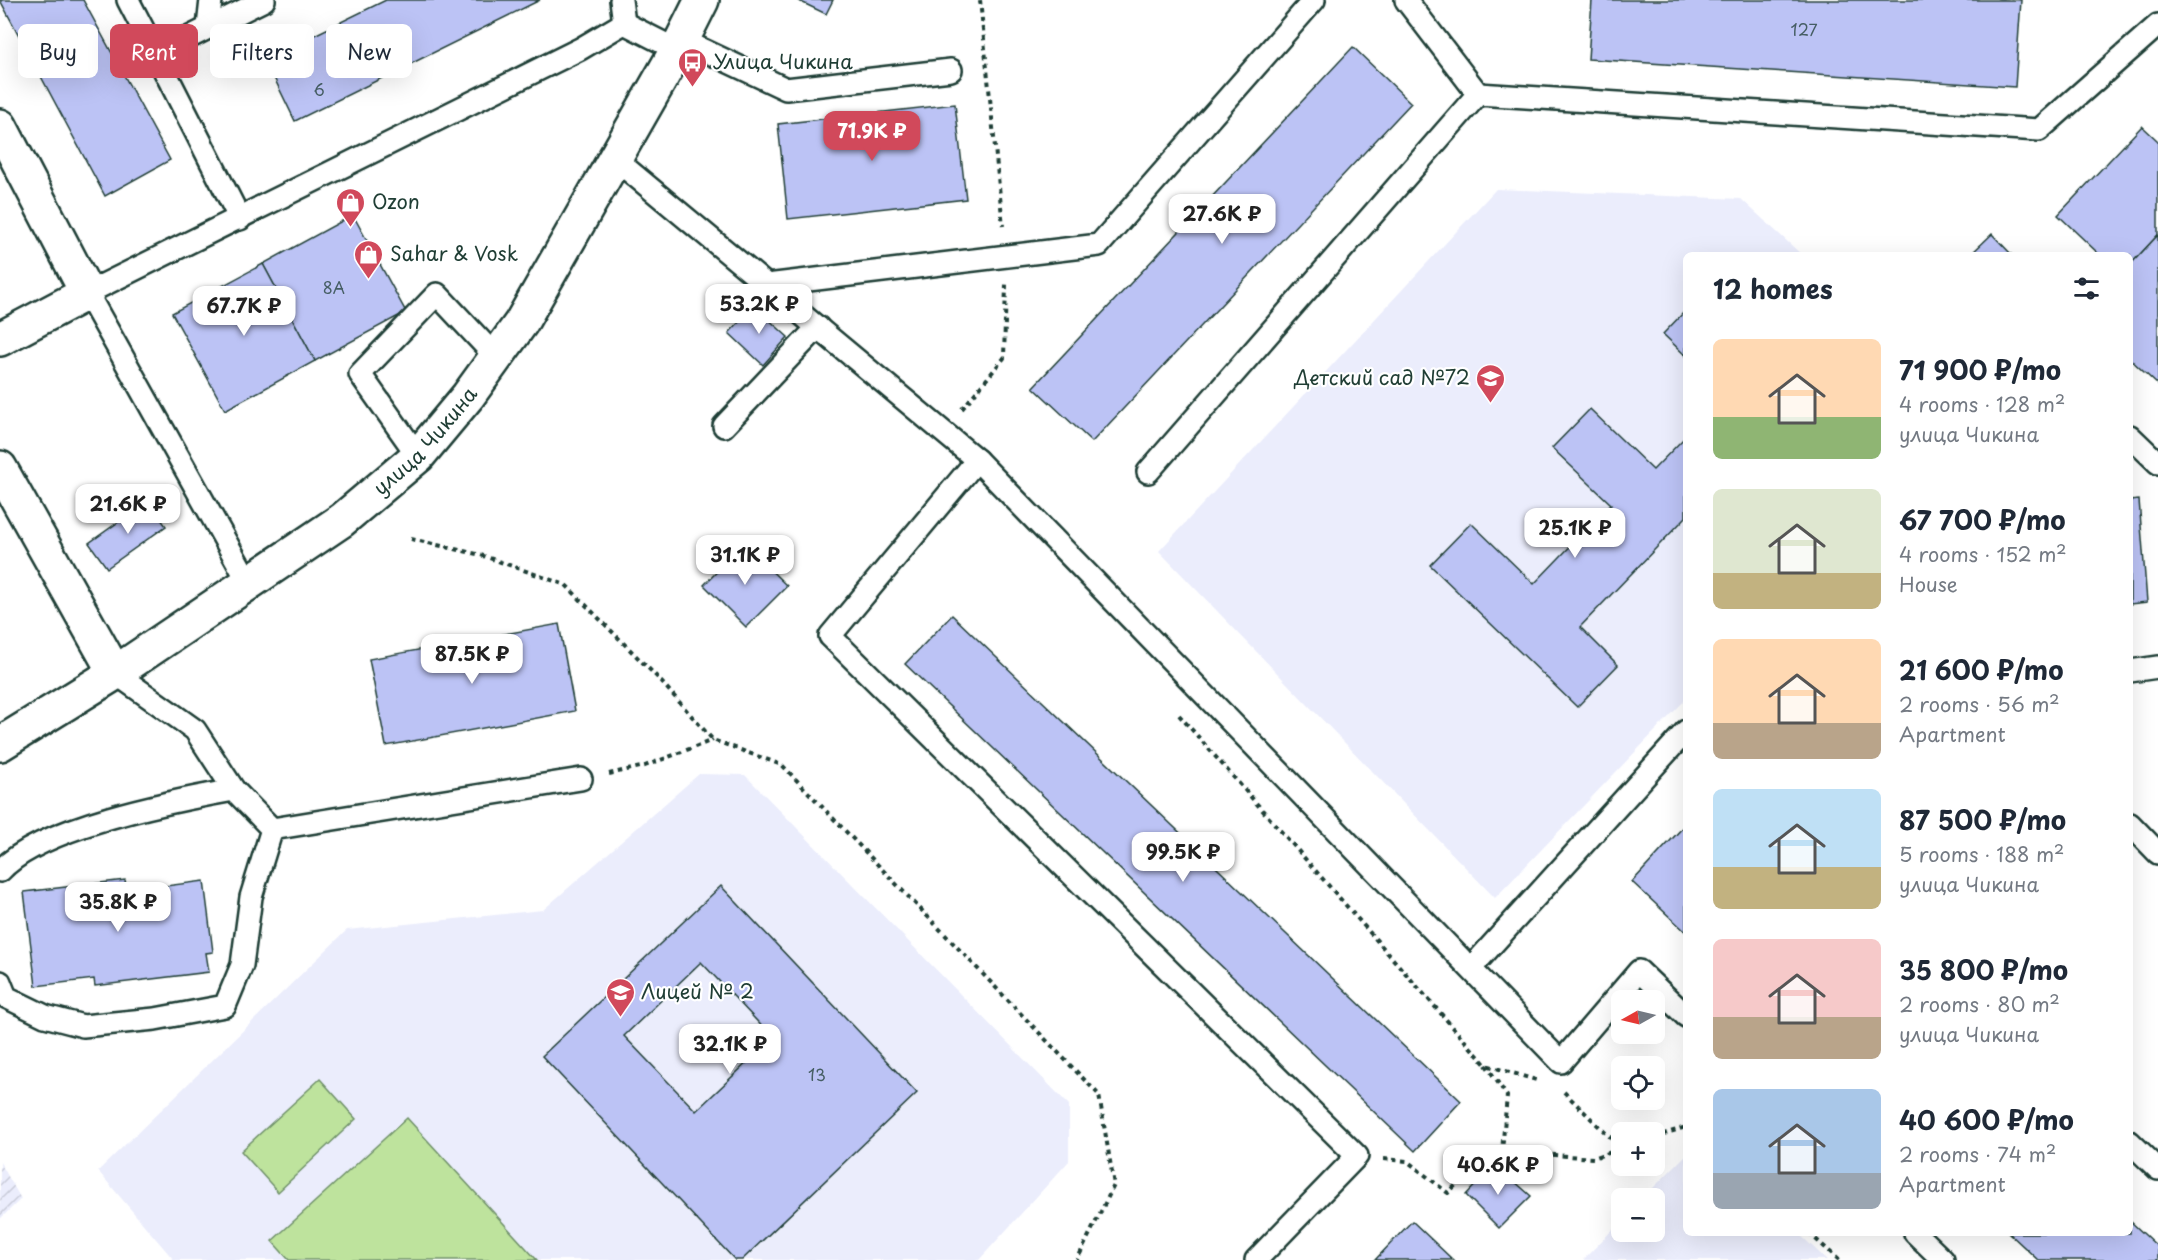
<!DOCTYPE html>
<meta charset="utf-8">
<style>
body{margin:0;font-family:"Playpen Sans",sans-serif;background:#f2f2f3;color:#1f2937;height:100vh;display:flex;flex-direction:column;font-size:22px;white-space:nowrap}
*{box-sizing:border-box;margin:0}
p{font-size:20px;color:#747a83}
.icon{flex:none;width:33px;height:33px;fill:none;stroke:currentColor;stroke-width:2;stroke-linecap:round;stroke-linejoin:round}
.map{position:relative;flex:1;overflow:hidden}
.sheet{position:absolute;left:1683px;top:252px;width:450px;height:984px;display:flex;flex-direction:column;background:#fff;border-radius:9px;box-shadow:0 6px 24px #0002}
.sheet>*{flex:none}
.top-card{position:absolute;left:18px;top:24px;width:570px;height:54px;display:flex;gap:12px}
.needle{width:39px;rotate:262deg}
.tools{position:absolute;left:1611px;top:990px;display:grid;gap:12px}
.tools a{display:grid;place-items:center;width:54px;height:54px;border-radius:9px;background:#fff;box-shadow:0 6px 24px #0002;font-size:30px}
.price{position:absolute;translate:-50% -51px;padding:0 14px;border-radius:12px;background:#fff;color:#222;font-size:20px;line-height:39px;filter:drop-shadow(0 2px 3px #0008)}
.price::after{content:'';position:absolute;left:50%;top:36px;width:18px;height:14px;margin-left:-9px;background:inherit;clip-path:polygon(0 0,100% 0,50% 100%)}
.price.on{background:#d1495b;color:#fff}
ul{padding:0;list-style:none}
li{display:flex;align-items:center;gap:18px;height:150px;padding:0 30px}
li span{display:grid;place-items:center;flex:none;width:168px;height:120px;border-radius:9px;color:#555}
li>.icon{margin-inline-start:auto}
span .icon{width:72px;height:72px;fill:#fffc;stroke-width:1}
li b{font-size:26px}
h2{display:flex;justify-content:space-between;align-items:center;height:72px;padding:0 30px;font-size:26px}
.tag{padding:0 21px;border-radius:9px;background:#fff;box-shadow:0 6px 24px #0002;font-size:21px;line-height:54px}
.tag.on{background:#d1495b;color:#fff}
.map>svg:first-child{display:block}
</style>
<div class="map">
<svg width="2158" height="1260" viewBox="0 0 2158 1260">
<defs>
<pattern id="industrial-furrows" width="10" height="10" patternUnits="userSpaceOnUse" patternTransform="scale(1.5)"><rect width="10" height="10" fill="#ebedfc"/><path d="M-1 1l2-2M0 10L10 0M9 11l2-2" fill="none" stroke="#c9ccd9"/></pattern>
</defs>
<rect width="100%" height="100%" fill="#fff"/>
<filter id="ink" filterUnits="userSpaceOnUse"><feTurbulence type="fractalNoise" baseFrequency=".0167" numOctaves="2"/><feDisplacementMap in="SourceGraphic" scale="12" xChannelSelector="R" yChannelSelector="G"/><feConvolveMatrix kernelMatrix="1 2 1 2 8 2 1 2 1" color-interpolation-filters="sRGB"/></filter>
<g filter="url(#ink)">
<!-- built -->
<g fill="#ebedfc">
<polygon points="1496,189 1741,199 1802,255 1686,255 1686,699 1495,898 1159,551"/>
<polygon points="699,774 745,775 1069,1105 1069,1161 979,1260 174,1260 98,1171 347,930 543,910"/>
<polygon points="1686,1155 1686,1233 1798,1233 1827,1260 1583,1260 1621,1221 1622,1232 1654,1232 1654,1198 1643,1198"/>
</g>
<!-- industrial -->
<polygon fill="url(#industrial-furrows)" points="0,1162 21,1199 0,1219"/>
<!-- garden -->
<g fill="#bee39d" stroke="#6e9068" stroke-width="1.5">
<polygon points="320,1079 356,1119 278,1192 241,1151"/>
<polygon points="407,1118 537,1260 289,1260 272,1241"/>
</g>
<!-- building -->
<g fill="#bcc3f5" stroke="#1f3d34" stroke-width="1.5" fill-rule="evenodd">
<polygon points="0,0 83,0 170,160 105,196"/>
<polygon points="386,0 540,0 295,121 265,59"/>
<polygon points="797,0 833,0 826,14"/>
<polygon points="1592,0 2021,0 2015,87 1588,59"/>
<polygon points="1353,47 1411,103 1092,442 1033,387"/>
<polygon points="955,104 966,199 788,219 778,124"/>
<polygon points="2142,126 2158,141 2158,235 2130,265 2130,255 2100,255 2058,215"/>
<polygon points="353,215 406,312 315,361 263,264"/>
<polygon points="1992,234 2012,255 1970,255"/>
<polygon points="2158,235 2158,385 2130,359 2130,265"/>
<polygon points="263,264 315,361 225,410 172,313"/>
<polygon points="754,306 788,337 763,365 729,333"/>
<polygon points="1686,310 1686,356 1663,334"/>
<polygon points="1590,409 1653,470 1686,436 1686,517 1580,627 1618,665 1577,707 1430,565 1471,523 1534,584 1611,504 1552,448"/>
<polygon points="2139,500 2147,602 2130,604 2130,501"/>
<polygon points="148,501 166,526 107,568 89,543"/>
<polygon points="744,544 787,586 746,627 704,585"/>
<polygon points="952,615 1461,1101 1415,1151 905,664"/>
<polygon points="559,624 575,711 386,746 369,659"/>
<polygon points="1686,824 1686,932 1632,882"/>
<polygon points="125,880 127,891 204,881 213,952 206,953 209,972 95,986 94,979 36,986 24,892"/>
<path d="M721,886L917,1093L742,1260H735L542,1056ZM701,962L773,1038L696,1111L624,1036Z"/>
<polygon points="1495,1164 1531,1196 1499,1228 1466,1195"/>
<polygon points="1412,1221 1453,1260 1375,1260"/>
<polygon points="2130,1221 2158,1247 2158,1260 2038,1260 2009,1233 2130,1233"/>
</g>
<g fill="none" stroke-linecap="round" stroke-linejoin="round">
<defs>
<g id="service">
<polyline points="128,0 156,54"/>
<polyline points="621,0 624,23"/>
<polyline points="1406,0 1478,94"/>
<polyline points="208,27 211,0"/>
<polyline points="682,40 786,89 951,70"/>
<polyline points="615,159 977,460 830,636 1357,1156 1256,1260"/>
<polyline points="240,219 156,54 264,0"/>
<polyline points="767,285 1099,245 1314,0"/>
<polyline points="724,426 818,327"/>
<polyline points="2130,436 2158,463"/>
<polyline points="418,456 360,374 437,294 496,357"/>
<polyline points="977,460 1561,1062 1639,971 1686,1016"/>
<polyline points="1148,472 1478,94 2039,130 2158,25"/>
<polyline points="249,583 87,293 580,49 624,23 677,50"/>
<polyline points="2130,671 2158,667"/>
<polyline points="2130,824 2158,853"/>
<polyline points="272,829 581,779"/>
<path d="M0,871C42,826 172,801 234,790"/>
<polyline points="1471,968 1686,731"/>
<polyline points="0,982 6,997 45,1016 83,1026 155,1019 225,1006 242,965 251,897 272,829 234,790 195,730 115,673"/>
<polyline points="2130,1142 2158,1169"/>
<polyline points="1915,1233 1943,1260"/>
</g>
<g id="minor">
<polyline points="0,126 87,293 0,339"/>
<polyline points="0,468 115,673"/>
</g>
<g id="tertiary">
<path id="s1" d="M0,744L115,673L342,520L418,456L468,396L521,323L677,50L702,0"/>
</g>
</defs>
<!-- service casing -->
<use href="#service" stroke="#1f3d34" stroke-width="26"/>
<!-- minor casing -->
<use href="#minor" stroke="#1f3d34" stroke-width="38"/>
<!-- tertiary casing -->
<use href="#tertiary" stroke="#1f3d34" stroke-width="38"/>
<!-- path -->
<g stroke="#1f3d34" stroke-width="4" stroke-dasharray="4.5 4.5" stroke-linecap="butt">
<polyline points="980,0 1003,226"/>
<polyline points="962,409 1004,358 1006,284"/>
<polyline points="411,539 481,555 566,585 657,677 713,740 782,765 1099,1095 1114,1185 1077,1260"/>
<polyline points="1179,715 1486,1065 1536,1080"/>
<polyline points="609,774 645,766 713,740"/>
<polyline points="1486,1065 1507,1096 1502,1151"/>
<polyline points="1564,1092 1621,1148"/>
<polyline points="1654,1137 1686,1127"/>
<polyline points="1384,1159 1407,1161 1448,1193 1490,1150 1593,1158 1621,1149"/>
<polyline points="1809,1233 1839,1260"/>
</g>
<!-- service -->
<use href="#service" stroke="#fff" stroke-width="21"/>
<!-- minor -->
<use href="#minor" stroke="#fff" stroke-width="33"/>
<!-- tertiary -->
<use href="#tertiary" stroke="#fff" stroke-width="33"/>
</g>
</g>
<!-- icons -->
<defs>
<symbol id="bus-pin" viewBox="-11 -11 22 30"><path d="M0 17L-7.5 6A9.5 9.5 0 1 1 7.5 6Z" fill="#d1495b" stroke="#fff"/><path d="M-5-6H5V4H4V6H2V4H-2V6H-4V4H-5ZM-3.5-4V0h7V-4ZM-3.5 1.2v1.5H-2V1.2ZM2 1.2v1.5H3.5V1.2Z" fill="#fff"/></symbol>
<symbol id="shop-pin" viewBox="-11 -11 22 30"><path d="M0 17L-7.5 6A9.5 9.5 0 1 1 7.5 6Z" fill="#d1495b" stroke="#fff"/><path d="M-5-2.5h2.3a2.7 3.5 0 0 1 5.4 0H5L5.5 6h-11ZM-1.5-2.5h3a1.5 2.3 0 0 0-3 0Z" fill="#fff"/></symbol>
<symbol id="school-pin" viewBox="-11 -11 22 30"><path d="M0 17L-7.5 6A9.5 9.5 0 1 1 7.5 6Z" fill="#d1495b" stroke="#fff"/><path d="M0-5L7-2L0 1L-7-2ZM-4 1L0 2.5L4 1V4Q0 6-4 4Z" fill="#fff"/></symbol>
</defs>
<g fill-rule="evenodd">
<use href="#bus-pin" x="676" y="46" width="33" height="45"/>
<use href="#shop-pin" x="334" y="186" width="33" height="45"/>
<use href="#shop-pin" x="352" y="238" width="33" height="45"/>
<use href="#school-pin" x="1474" y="362" width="33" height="45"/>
<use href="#school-pin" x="604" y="976" width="33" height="45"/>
</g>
<g text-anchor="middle" stroke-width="4.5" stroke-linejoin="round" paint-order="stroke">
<!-- number labels -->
<g font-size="16" fill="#465e64">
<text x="1804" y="36">127</text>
<text x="319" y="96">6</text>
<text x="334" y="294">8А</text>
<text x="817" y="1081">13</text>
</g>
<!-- poi labels -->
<g font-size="20" fill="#1f3d34" stroke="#fff" text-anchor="start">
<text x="713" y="69">Улица Чикина</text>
<text x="372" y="209">Ozon</text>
<text x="390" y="261">Sahar &amp; Vosk</text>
<text x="1470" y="385" text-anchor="end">Детский сад №72</text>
<text x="641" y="999">Лицей № 2</text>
</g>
<!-- street labels -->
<g font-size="20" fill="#1f3d34" stroke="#fff">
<text dy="7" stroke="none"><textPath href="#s1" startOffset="524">улица Чикина</textPath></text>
</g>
</g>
</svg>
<div class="tools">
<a><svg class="needle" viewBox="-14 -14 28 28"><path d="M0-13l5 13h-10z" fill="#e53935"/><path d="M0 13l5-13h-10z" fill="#747a83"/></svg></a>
<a><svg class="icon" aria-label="locate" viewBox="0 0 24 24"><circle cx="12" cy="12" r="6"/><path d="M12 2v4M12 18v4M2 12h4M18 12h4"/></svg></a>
<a>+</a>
<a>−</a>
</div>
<b class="price on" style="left:872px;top:162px">71.9K ₽</b>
<b class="price" style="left:1222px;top:245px">27.6K ₽</b>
<b class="price" style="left:759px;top:335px">53.2K ₽</b>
<b class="price" style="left:244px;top:337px">67.7K ₽</b>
<b class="price" style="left:128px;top:535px">21.6K ₽</b>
<b class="price" style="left:1575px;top:559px">25.1K ₽</b>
<b class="price" style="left:745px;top:586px">31.1K ₽</b>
<b class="price" style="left:472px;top:685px">87.5K ₽</b>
<b class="price" style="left:1183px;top:883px">99.5K ₽</b>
<b class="price" style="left:118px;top:933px">35.8K ₽</b>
<b class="price" style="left:730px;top:1075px">32.1K ₽</b>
<b class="price" style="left:1498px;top:1196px">40.6K ₽</b>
<div class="top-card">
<a class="tag">Buy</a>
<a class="tag on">Rent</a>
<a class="tag">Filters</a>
<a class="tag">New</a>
</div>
<section class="sheet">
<h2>12 homes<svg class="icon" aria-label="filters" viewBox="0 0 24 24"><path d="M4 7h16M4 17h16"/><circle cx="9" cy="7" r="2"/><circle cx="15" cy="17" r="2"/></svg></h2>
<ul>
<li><span style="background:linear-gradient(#ffd9b3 65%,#8fb573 0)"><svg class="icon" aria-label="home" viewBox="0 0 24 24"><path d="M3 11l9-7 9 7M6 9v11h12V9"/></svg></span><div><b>71 900 ₽/mo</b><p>4 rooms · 128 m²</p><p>улица Чикина</p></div></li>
<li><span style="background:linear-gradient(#dfe7d0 70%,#c2b280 0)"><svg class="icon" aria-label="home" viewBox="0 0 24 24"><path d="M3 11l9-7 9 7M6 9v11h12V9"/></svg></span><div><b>67 700 ₽/mo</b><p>4 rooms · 152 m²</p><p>House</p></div></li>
<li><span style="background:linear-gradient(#ffd9b3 70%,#b9a48a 0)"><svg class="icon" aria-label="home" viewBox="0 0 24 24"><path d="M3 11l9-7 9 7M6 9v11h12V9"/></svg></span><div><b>21 600 ₽/mo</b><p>2 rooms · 56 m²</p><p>Apartment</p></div></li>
<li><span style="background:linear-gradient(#bfe0f5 65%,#c2b280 0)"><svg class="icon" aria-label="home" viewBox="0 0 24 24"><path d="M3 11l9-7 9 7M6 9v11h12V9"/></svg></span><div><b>87 500 ₽/mo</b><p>5 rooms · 188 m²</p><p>улица Чикина</p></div></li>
<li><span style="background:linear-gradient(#f6c9c9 65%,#b9a48a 0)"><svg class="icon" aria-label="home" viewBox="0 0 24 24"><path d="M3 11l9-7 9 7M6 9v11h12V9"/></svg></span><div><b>35 800 ₽/mo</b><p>2 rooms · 80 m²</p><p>улица Чикина</p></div></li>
<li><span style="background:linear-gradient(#a9c7e8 70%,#9aa5b1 0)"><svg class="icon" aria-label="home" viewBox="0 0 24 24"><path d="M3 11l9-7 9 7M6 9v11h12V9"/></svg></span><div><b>40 600 ₽/mo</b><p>2 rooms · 74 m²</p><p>Apartment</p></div></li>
</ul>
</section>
</div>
